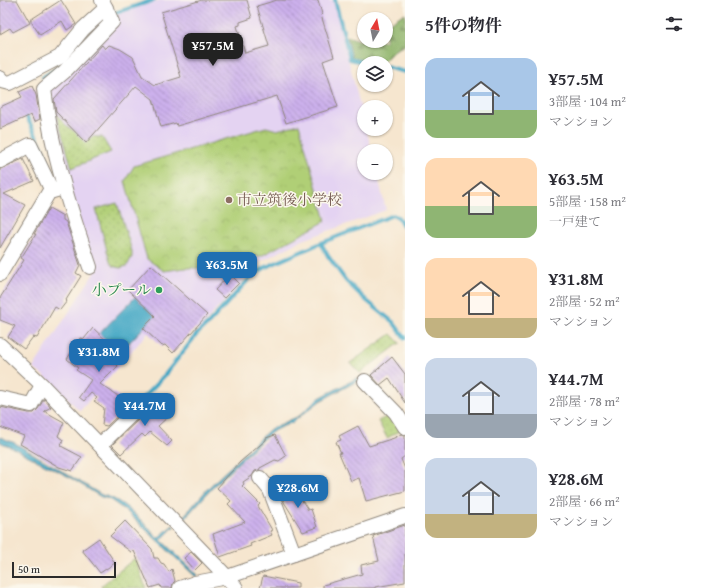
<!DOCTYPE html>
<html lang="ja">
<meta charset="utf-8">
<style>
body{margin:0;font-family:"Gentium Book Plus","Noto Serif JP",serif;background:#f2f2f3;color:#2b2b33;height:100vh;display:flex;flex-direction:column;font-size:15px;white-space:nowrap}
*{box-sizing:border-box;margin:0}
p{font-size:13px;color:#7c7c81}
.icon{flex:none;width:22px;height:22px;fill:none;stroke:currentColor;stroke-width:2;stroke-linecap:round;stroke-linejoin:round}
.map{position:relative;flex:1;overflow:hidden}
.side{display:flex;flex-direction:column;background:#fff;width:300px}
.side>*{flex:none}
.needle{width:26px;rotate:10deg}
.fabs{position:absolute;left:357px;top:12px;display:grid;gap:8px}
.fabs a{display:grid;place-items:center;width:36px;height:36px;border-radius:50%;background:#fff;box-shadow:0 1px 3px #0004;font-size:20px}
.scale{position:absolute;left:12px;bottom:10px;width:104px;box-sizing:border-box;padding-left:4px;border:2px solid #2b2b2b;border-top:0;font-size:11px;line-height:14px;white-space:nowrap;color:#2b2b2b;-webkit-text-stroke:3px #fbf7ec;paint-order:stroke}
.price{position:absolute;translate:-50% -34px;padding:0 9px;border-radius:8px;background:#1f6fb2;color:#fff;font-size:13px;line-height:26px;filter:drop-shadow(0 1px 2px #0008)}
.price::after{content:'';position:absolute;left:50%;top:24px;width:12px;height:9px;margin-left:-6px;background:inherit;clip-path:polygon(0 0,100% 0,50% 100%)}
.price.selected{background:#222;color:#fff}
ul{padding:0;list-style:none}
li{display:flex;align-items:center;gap:12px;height:100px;padding:0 20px}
li span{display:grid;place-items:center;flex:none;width:112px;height:80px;border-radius:12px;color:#555}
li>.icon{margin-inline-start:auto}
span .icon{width:48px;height:48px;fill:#fffc;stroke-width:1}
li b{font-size:17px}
h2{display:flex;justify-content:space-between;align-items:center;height:48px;padding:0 20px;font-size:17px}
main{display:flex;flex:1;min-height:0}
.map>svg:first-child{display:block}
</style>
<main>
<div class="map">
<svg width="405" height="588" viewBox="0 0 405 588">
<defs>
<pattern id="grass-dots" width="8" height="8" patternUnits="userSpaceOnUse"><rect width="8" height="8" fill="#b0cf76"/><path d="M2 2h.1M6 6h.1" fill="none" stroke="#98b266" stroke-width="1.8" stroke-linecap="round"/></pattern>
<pattern id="forest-firs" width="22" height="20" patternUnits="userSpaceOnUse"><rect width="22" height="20" fill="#8cb267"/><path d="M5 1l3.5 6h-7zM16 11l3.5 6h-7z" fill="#739155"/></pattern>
<pattern id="park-crowns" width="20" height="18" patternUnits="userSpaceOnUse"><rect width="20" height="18" fill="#b0cf76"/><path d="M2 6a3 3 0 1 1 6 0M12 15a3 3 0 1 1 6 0" fill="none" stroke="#98b266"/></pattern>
<pattern id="building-back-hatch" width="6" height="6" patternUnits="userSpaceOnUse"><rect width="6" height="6" fill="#ccb0ec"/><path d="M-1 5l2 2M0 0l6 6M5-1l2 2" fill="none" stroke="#a68fbf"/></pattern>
</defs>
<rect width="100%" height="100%" fill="#fbf7ec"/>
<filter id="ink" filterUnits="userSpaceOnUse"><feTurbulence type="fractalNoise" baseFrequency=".025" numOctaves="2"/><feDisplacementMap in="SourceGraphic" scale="8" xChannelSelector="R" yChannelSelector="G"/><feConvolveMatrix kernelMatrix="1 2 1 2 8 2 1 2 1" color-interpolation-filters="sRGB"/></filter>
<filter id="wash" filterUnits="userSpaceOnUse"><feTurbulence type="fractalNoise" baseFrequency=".012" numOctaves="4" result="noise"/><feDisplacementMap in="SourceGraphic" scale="16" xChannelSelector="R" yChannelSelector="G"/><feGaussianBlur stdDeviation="0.9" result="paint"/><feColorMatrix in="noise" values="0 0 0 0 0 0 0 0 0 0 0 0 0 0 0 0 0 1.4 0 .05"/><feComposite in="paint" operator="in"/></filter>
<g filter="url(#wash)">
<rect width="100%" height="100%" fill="#f6e6cf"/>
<!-- built -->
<polygon fill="#e4d3f2" points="160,0 333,0 364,121 364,129 366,129 372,151 364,151 364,173 377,173 386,210 303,240 261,261 198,330 171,306 80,411 49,380 33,368 96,270 70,191 48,91 116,15"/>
<!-- grass -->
<g fill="url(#grass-dots)" stroke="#6e7d50">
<path d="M55,111C66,130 81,137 102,137L111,152L72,168Z"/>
<polygon points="117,203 132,251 132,257 127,266 120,268 113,266 110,262 96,209"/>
<polygon points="391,334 400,343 360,373 350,363"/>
<polygon points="392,414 402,430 387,438 378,421"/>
<polygon points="135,558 146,588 102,588 101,586"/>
</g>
<!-- forest -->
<polygon fill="url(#forest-firs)" stroke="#5c6e49" points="405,13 405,45 395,50 382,63 352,58 347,36 361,41 364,39 364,41 386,41 386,25"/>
<!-- park -->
<polygon fill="url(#park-crowns)" stroke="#6e7d50" points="299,124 326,221 261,256 245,256 214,268 185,268 164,271 147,259 125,181 134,166 266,127 277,130"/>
<!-- water -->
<g fill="#45a8c5" stroke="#386a78">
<polygon points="135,297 155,316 119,353 99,334"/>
<polygon points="357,378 359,380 320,401 293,422 275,430 264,438 215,485 185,518 183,517 209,487 270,429 292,419 299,416 319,398"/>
<path d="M0,437L15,443L102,495C124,499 143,523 158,538L173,525L174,527L161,540L198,575L196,577L126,511L109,499L101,497L69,477L19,451L0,442Z"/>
</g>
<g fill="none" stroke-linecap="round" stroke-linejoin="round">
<!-- stream -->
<g stroke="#45a8c5" stroke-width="4">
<polyline points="335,0 350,59 367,63"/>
<polyline points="111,15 115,13 154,0"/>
<polyline points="386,67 405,72"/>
<polyline points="43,77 63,65"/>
<polyline points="25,113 44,152 52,177"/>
<polyline points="321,243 328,256 346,281 367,301 393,322 405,338"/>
<polyline points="134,407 164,376 197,334 208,324 252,276 266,267 321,243 393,215 398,217 405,229"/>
</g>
</g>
<g id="blocks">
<!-- building -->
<g fill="url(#building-back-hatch)">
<polygon points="0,0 17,0 30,23 13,32 10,28 0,34"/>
<polygon points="61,0 76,24 67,30 62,21 40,35 30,20"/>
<polygon points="202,0 247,0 252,18 240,22 240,25 237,26 245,53 269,46 257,6 277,0 318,0 322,14 321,15 334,57 323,61 338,107 286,123 277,96 177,126 176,123 161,127 153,99 136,86 86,143 56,112 54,99 102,45 105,49 109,45 120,49 133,57 142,76 155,85 181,77 161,12"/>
<polygon points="32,86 36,95 40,119 34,122 31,115 0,129 0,107 22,97 19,92"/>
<polygon points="23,159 34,181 4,194 25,205 0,248 0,169"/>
<polygon points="49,208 63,216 63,220 66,222 80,265 76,273 81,276 66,300 67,301 60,310 55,307 37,338 33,337 24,349 8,337 15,326 0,320 0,298 24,260 21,258 36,234 34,234"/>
<polygon points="151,265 207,315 173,353 165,345 162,346 143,328 155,316 128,290"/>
<polygon points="230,274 239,283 224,298 215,290"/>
<polygon points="93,328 124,357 117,365 118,366 100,384 130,404 107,426 102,425 104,408 94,401 97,398 91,393 84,401 79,397 91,380 76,370 78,368 67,359 81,338 84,339"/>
<polygon points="392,357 405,374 405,403 389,378 380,385 371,375"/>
<polygon points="153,398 170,415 158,426 172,441 167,446 150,432 145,437 142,434 121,454 112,445 141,417 143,413 143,408"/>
<polygon points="44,399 51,407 44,411 64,422 58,436 63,440 61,446 82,457 72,471 59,467 20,444 24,436 0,427 0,407 29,413 34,413 38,409"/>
<polygon points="358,426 369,446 394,438 401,434 405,435 405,456 401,459 405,469 405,491 366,501 359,478 351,481 339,453 341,453 336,442 341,440 339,436"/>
<polygon points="275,435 286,456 279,461 275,460 260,468 259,470 255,471 252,476 243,482 244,484 242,486 260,504 258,506 272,530 270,531 272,535 250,544 251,546 220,557 213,534 245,522 228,504 231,501 217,488 240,462 266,440 266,438"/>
<polygon points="292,485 308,510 311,509 317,527 303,532 284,502 279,491"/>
<polygon points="125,521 152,549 154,558 158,558 161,563 164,564 169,572 172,569 175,581 173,583 172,588 161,588 160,585 150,588 134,551 131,552 110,536"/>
<polygon points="405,525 405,582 375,587 375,588 323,588 323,585 362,574 361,565 379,561 373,536"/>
<polygon points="99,538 115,563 100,573 82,550"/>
<polygon points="191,552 202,563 195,570 184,558"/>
<polygon points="263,576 298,583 298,588 260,588"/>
</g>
</g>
</g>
<g filter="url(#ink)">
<use href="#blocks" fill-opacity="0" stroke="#90887d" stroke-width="1"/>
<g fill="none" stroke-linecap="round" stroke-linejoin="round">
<defs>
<g id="minor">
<polyline points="0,78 2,81 10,83 60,57 83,29 106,8"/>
<polyline points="0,161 30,145 52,191"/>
<path d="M90,267C70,209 51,150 44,89L64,72L112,22L102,0"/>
<polyline points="0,274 49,192 64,188"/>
<polyline points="0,345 38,381 227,577 236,588"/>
<polyline points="365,381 396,413 405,427"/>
<polyline points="0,398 31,405 42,385"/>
<polyline points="100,445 135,411"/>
<polyline points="260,478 270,490 294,554"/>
<polyline points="180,588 195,583 227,577 405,516"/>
</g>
</defs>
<!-- minor casing -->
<use href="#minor" stroke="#90887d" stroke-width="16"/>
<!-- minor -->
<use href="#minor" stroke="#fff" stroke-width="14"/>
</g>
</g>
<!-- markers -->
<circle fill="#8d6e63" stroke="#fbf7ec" stroke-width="1.5" cx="229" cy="200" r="4"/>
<circle fill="#2e9e5b" stroke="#fbf7ec" stroke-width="1.5" cx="159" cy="290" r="4"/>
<g text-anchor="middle" stroke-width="3" stroke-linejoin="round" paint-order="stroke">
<!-- education labels -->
<g font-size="15" fill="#785e54" stroke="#fbf7ec" text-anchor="start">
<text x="237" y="205">市立筑後小学校</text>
</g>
<!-- leisure labels -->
<g font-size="15" fill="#27864d" stroke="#fbf7ec" text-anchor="end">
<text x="151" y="295">小プール</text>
</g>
</g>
</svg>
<div class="fabs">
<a><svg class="needle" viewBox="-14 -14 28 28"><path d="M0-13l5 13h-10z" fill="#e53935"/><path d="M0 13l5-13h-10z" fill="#7c7c81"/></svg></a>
<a><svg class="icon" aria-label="layers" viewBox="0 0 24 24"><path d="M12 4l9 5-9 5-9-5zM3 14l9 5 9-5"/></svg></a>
<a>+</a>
<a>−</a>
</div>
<div class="scale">50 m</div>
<b class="price selected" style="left:213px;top:67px">¥57.5M</b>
<b class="price" style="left:227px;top:286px">¥63.5M</b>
<b class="price" style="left:99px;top:373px">¥31.8M</b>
<b class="price" style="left:145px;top:427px">¥44.7M</b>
<b class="price" style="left:298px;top:509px">¥28.6M</b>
</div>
<section class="side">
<h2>5件の物件<svg class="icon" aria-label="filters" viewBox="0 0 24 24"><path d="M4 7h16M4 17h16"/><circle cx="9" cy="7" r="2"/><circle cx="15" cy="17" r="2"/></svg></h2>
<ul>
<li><span style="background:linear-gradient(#a9c7e8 65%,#8fb573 0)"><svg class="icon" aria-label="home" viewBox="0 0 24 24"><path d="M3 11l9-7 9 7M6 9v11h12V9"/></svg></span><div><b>¥57.5M</b><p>3部屋 · 104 m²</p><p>マンション</p></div></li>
<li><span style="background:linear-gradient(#ffd9b3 60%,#8fb573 0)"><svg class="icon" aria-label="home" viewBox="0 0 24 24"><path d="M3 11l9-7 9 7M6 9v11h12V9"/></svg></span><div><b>¥63.5M</b><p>5部屋 · 158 m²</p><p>一戸建て</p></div></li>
<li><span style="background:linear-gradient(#ffd9b3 75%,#c2b280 0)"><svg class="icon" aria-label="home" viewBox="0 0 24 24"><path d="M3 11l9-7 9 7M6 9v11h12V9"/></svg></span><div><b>¥31.8M</b><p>2部屋 · 52 m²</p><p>マンション</p></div></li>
<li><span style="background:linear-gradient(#c9d6e8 70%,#9aa5b1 0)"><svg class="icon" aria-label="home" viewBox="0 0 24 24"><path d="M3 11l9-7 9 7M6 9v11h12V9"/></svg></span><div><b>¥44.7M</b><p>2部屋 · 78 m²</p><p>マンション</p></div></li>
<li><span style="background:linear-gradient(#c9d6e8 70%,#c2b280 0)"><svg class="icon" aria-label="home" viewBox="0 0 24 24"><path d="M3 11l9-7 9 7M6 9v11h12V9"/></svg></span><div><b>¥28.6M</b><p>2部屋 · 66 m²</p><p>マンション</p></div></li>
</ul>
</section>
</main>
